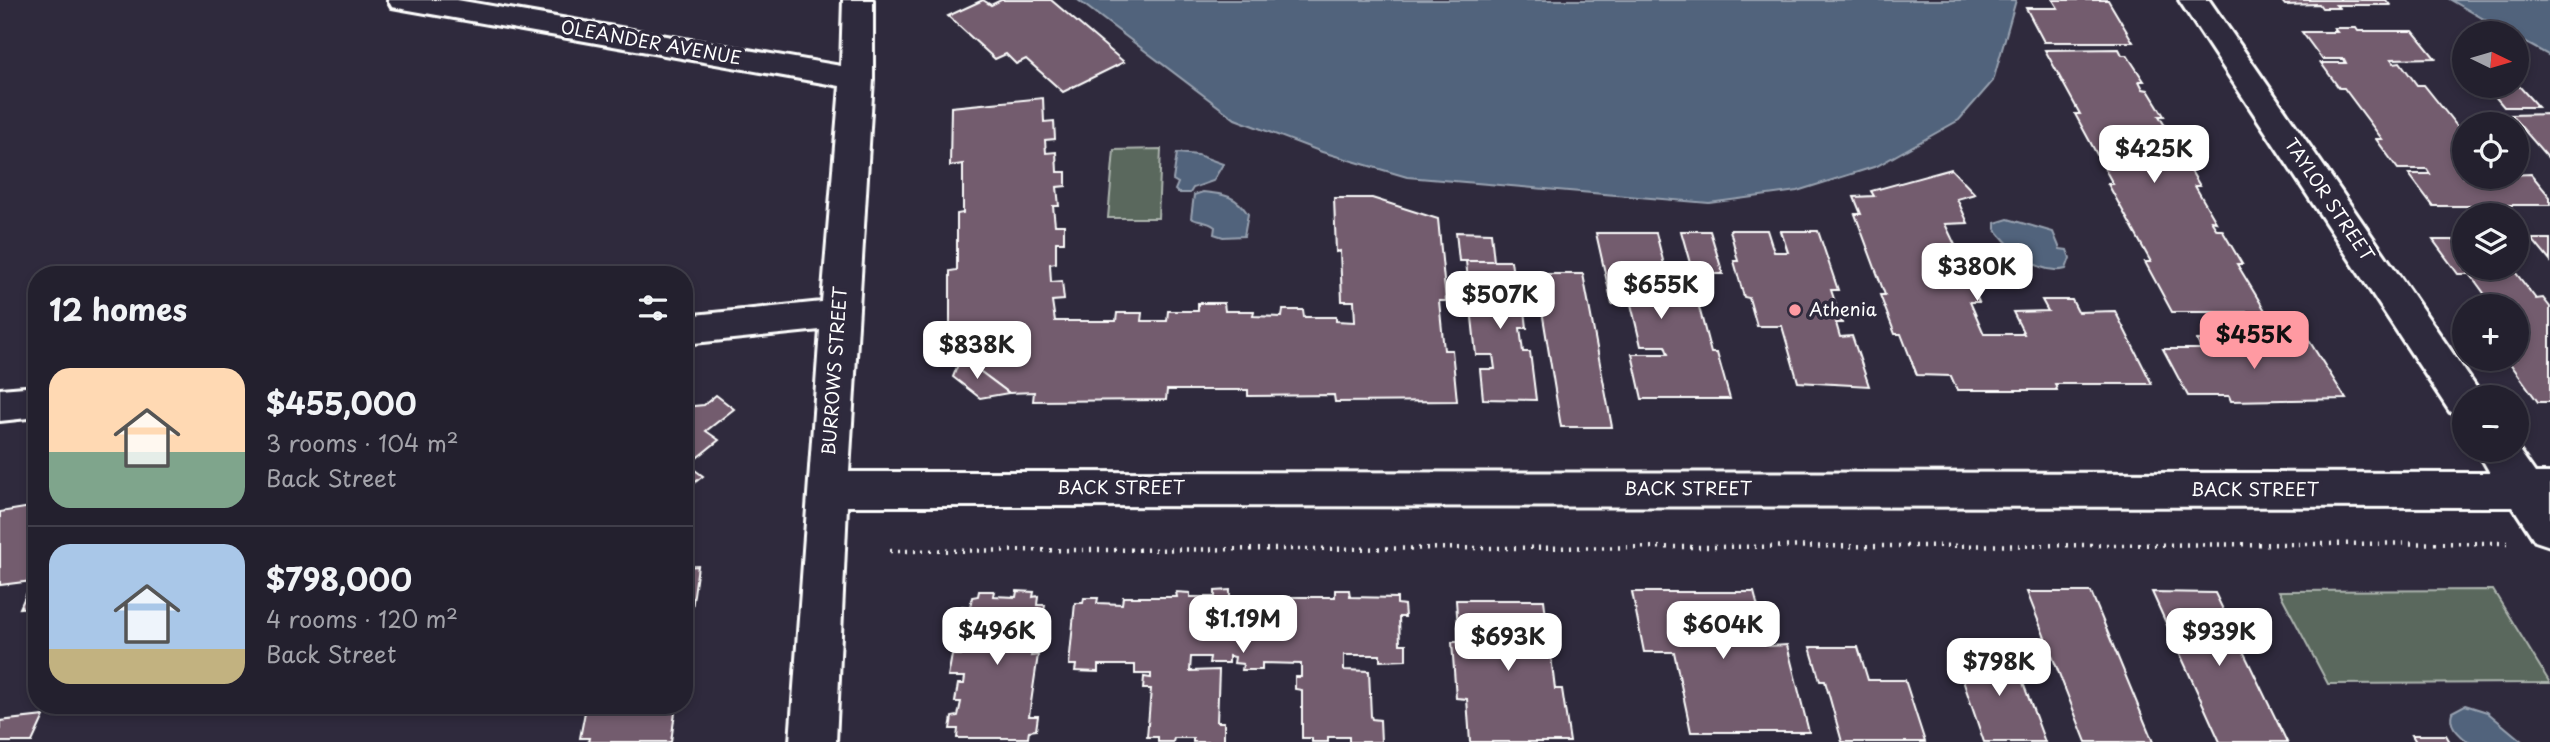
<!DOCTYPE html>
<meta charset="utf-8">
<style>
body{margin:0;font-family:"Playpen Sans",sans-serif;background:#2b2836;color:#f1f3f6;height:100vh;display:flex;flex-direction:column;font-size:26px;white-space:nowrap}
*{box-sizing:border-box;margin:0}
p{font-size:23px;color:#a3a3aa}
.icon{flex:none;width:38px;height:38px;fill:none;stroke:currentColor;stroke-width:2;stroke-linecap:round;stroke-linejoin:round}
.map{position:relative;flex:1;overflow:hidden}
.details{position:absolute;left:28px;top:266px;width:665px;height:448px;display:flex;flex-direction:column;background:#23202e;border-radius:28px;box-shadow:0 4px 10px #0003,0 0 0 2px #403e4a}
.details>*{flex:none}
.needle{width:46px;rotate:95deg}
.controls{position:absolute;left:2452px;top:21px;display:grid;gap:14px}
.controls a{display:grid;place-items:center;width:77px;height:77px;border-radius:50%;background:#23202e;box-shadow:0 4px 10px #0003,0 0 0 2px #403e4a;font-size:35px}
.price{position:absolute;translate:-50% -60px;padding:0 16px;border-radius:14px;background:#fff;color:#222;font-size:23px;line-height:46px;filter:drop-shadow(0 2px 4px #0008)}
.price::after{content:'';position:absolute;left:50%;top:42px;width:21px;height:16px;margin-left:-10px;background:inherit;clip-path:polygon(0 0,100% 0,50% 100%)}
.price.selected{background:#ff9aa2;color:#111}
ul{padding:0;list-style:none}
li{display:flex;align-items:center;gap:21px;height:175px;padding:0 21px}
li+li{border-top:2px solid #403e4a}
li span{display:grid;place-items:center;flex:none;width:196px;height:140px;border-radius:21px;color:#555}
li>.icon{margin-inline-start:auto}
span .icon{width:84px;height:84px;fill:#fffc;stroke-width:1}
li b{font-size:30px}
h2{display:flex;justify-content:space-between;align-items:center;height:84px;padding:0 21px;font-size:30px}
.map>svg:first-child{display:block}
</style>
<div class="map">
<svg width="2550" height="742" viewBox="0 0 2550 742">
<rect width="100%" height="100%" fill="#2f2a3d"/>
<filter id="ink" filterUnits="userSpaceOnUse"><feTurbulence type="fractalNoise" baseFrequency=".0143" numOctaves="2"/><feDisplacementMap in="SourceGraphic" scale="14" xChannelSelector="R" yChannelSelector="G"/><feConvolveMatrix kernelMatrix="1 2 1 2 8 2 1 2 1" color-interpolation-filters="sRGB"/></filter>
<g filter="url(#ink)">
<!-- green -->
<g fill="#5a685d" stroke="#acb4ae" stroke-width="2">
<polygon points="1161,149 1158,218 1108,218 1114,150"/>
<polygon points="2493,590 2550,683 2328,684 2279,591"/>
</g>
<!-- water -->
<g fill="#51637b" stroke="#97a1b0" stroke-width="2">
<polygon points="1078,0 2016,0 1993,81 1959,120 1877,166 1797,191 1709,203 1407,177 1322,152 1235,119"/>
<polygon points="2451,0 2550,0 2550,56 2517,38 2516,33 2508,33"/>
<polygon points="1177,153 1198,155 1223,164 1213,181 1193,188 1190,193 1178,193 1175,190 1178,183 1173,180"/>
<path d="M1203,192C1225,194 1236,196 1248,214L1244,236L1223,237L1214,234L1215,227C1206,220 1199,223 1191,218L1194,195Z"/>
<path d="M2008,219L2053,232L2060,249L2067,250L2070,258L2066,269C2038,276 2012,250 1995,229V223Z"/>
<path d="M2465,705L2487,712L2523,742H2468C2458,733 2448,726 2452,712Z"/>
</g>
<!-- building -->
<g fill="#735b6e" stroke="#fff" stroke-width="2">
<polygon points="983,0 991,5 1001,0 1051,0 1124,62 1063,92 1026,59 1016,64 1006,54 995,59 948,16"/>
<polygon points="2053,0 2108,0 2133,42 2044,42 2026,8 2058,8"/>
<polygon points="2281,0 2386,0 2390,5 2336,5 2339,8 2322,8 2319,4 2285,5"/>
<polygon points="2334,28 2356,28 2358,31 2413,31 2435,58 2391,59 2394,63 2400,62 2417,85 2424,85 2464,135 2464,177 2531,174 2550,197 2550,205 2494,205 2498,210 2476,210 2472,206 2433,206 2409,174 2430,174 2427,169 2398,169 2376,139 2382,139 2344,88 2339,88 2321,63 2346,63 2344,59 2322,59 2302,32 2337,32"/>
<polygon points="2119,49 2122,55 2127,55 2144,81 2139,81 2143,89 2148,90 2164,116 2159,116 2178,147 2172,147 2178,156 2182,156 2200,186 2195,186 2216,222 2211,221 2217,230 2222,230 2242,264 2237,264 2266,312 2172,312 2145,262 2151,262 2108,184 2113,184 2075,114 2080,114 2045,50"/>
<polygon points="2486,86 2519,86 2538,107 2504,107"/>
<polygon points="1043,98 1044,122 1054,121 1055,139 1045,140 1046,153 1056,152 1057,172 1066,172 1066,186 1057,187 1059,206 1053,206 1055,225 1064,225 1064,242 1056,242 1056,263 1050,264 1051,282 1062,281 1064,300 1052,301 1055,321 1116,321 1117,313 1142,313 1141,321 1167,321 1168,311 1198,311 1198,303 1224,303 1225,311 1254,311 1253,316 1282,317 1283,310 1303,310 1304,317 1336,317 1336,321 1355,322 1354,301 1342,301 1340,251 1336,252 1334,198 1372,198 1438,219 1446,301 1439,301 1444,350 1452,350 1457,401 1335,402 1334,395 1248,396 1248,390 1167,390 1166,400 1033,401 1034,392 1009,393 961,357 961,334 950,335 950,271 957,270 957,214 963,213 963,164 950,166 951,107"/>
<polygon points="2550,114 2550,160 2511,115"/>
<polygon points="1951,169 1975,194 1957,199 1968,223 1945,224 1956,247 1972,247 1980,266 1963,266 1979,302 1970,302 1984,334 2024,334 2013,312 2048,311 2042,300 2072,300 2078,312 2115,311 2152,384 2055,384 2057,390 1957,390 1951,376 1917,375 1901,334 1895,334 1880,295 1885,295 1855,214 1861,214 1854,197 1874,196 1871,191"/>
<polygon points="1730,230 1767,230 1774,252 1788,252 1781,231 1818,231 1838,290 1831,290 1842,323 1836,323 1840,337 1852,336 1869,386 1798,382 1782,326 1757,326 1749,298 1744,297 1734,261 1738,261"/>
<polygon points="1681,231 1710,231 1723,274 1693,274"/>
<polygon points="1456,232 1491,233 1494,261 1459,261"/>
<polygon points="1596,233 1656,233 1670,288 1694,288 1711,353 1717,353 1730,399 1642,399 1632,354 1668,354 1665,346 1641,346 1631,304 1612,304"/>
<polygon points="2532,239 2550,239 2550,261"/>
<polygon points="2433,240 2464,240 2464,268 2512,268 2536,299 2543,298 2550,307 2550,402 2538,402 2507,359 2516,359 2516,334 2523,334 2516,325 2516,306 2492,304 2470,274 2458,274"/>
<polygon points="1466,261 1511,261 1518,310 1525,310 1527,328 1520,328 1523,352 1530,352 1536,400 1483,399 1480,369 1495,369 1493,355 1476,355"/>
<polygon points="1536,274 1583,274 1612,427 1561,427"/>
<polygon points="2308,339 2346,399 2231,401 2229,396 2188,396 2163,349 2201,349 2197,340"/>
<polygon points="961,357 1009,393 980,398 953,377"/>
<polygon points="716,395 734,409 706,431 719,440 688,465 703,476 684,491 684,407 704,405"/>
<polygon points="37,506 34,523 37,523 37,606 20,608 32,581 0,585 0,512"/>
<polygon points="698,566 690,623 684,623 684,567"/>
<polygon points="1230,590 1230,598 1237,598 1238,604 1244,603 1244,598 1256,598 1257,603 1285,603 1285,597 1335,597 1335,590 1349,590 1350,597 1397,598 1397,604 1404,605 1405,617 1399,617 1400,644 1406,644 1406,660 1380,661 1380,655 1344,655 1344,670 1369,671 1371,716 1372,719 1380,720 1381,742 1349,742 1349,737 1328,737 1328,742 1312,742 1312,738 1302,738 1302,690 1295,689 1295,677 1301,677 1301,664 1262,663 1262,670 1242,670 1243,664 1234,663 1235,657 1229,656 1229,663 1209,663 1210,657 1191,657 1190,671 1219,670 1217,722 1224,722 1224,742 1193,742 1193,738 1174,738 1173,742 1158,742 1158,737 1147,737 1151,689 1143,689 1144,677 1151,678 1151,674 1135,674 1135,665 1098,665 1098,672 1075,671 1076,665 1069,665 1075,603 1083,603 1084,598 1098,598 1097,603 1122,604 1123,597 1177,597 1176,592 1190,593 1190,597 1215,597 1215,591"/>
<polygon points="979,591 994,591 993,596 1016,597 1017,591 1034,592 1033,597 1038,596 1037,605 1045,605 1043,619 1035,619 1031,656 1038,655 1029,716 1038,716 1036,730 1029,731 1028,738 957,738 958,729 950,729 952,717 958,716 961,702 955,702 958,684 964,684 965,677 948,677 952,655 962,655 963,647 957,647 959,631 966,631 967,619 961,618 962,606 970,607 972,597 978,596"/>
<polygon points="1632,592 1754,592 1768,646 1787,645 1809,732 1691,732 1674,652 1644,652"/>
<polygon points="2027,592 2091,592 2153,742 2086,742"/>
<polygon points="2152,592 2215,593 2287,742 2220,742"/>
<polygon points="1456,600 1544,600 1555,689 1562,689 1570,742 1470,742 1467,699 1456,698 1452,642 1459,642"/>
<polygon points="1810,647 1858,647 1868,680 1905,680 1925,742 1842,742 1825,681 1820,681"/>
<polygon points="2012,653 2045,742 1984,742 1954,654"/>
<polygon points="593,705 676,705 671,742 588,742 589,738 580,738 585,712"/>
<polygon points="44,716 32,742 0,742 0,721"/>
<polygon points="2412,735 2446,735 2450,742 2416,742"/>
</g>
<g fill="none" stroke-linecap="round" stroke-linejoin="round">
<defs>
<g id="street">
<polygon points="388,0 457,0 841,66 843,0 873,0 873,79 849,472 2490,473 2477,450 2516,450 2516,446 2535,473 2550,473 2550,546 2535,541 2513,507 847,506 836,742 790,742 820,330 684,344 684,316 822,302 840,86 403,9 392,7"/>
<polygon points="2179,0 2209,0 2478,390 2482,397 2464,397 2464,416 2450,412"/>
<polygon points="37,386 37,417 0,421 0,389"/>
</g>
</defs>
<!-- street casing -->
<use href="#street" stroke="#fff" stroke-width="6"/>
<!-- path -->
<polyline stroke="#fff" stroke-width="4.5" stroke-dasharray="2 6" stroke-linecap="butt" points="890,551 2507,543"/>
<!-- street -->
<use href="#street" fill="#2f2a3d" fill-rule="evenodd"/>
</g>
</g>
<!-- markers -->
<circle fill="#ff9aa2" stroke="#2f2a3d" stroke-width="2.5" cx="1795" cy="310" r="7"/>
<g text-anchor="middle" stroke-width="7" stroke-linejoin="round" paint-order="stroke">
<!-- street labels -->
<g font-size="18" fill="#fff" stroke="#2f2a3d">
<text transform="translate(651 43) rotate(10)" y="6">OLEANDER AVENUE</text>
<text transform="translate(2329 200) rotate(56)" y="6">TAYLOR STREET</text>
<text transform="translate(835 371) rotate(-86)" y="6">BURROWS STREET</text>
<text x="1121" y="494">BACK STREET</text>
<text x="1688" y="495">BACK STREET</text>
<text x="2255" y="496">BACK STREET</text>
</g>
<!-- poi labels -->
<g font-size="18" fill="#fff" stroke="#2f2a3d" text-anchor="start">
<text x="1809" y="316">Athenia</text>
</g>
</g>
</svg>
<div class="controls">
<a><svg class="needle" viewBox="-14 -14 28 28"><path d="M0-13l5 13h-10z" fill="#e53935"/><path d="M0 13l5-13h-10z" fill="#a3a3aa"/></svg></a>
<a><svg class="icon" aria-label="locate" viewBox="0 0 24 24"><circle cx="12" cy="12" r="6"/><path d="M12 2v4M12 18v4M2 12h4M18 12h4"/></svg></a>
<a><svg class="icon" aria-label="layers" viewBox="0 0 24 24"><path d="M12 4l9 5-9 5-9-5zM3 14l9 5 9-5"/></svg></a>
<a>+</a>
<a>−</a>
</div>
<b class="price" style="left:2154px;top:185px">$425K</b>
<b class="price" style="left:1977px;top:303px">$380K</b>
<b class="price" style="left:1661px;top:321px">$655K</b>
<b class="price" style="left:1500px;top:331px">$507K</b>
<b class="price selected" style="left:2254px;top:371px">$455K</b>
<b class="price" style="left:977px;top:381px">$838K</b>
<b class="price" style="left:1243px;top:655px">$1.19M</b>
<b class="price" style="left:1723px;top:661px">$604K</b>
<b class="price" style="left:997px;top:667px">$496K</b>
<b class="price" style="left:2219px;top:668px">$939K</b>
<b class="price" style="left:1508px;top:673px">$693K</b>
<b class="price" style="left:1999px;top:698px">$798K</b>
<section class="details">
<h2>12 homes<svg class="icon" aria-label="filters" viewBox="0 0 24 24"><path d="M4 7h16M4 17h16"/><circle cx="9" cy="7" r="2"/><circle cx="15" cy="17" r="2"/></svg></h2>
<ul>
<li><span style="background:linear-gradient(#ffd9b3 60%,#7fa58c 0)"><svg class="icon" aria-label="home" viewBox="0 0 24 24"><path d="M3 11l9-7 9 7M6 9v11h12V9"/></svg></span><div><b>$455,000</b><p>3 rooms · 104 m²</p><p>Back Street</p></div></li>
<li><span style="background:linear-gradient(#a9c7e8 75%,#c2b280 0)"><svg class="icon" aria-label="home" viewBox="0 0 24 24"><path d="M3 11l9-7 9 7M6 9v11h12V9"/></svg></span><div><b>$798,000</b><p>4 rooms · 120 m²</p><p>Back Street</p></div></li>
</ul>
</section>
</div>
